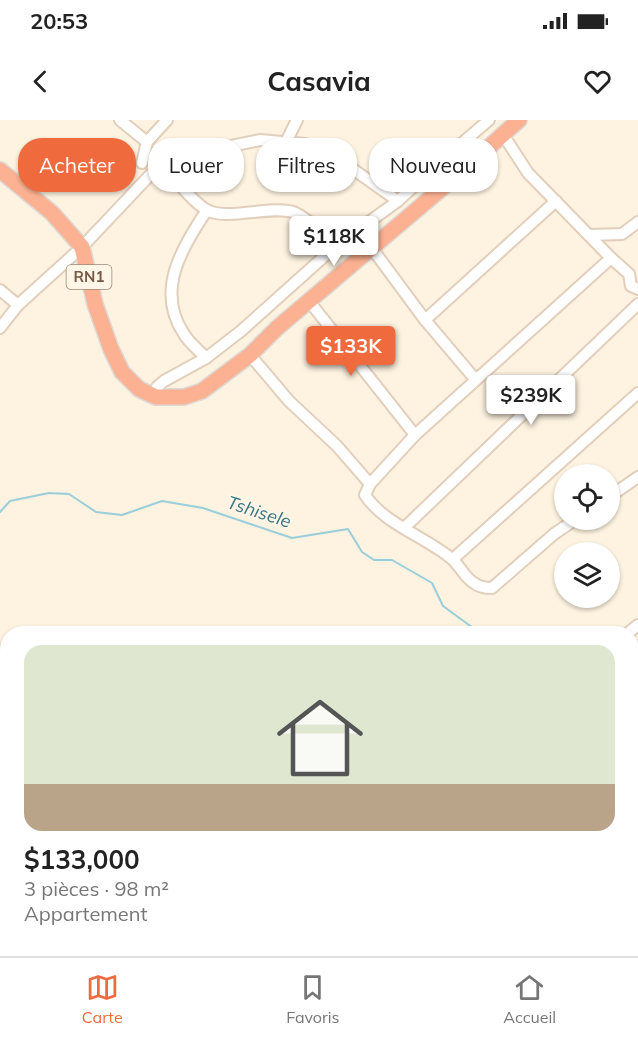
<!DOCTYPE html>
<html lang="fr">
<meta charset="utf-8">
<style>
body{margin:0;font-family:Mulish,sans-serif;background:#f2f2f2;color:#222;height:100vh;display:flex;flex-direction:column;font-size:22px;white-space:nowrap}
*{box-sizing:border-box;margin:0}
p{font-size:20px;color:#767676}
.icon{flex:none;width:33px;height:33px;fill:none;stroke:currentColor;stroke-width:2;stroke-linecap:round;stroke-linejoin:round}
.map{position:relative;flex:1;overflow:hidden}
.details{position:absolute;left:0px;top:506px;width:639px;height:332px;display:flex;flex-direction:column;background:#fff;border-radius:24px 24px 0 0;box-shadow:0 2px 4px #0004}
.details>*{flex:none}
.guide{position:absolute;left:18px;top:18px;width:603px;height:54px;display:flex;gap:12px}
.fabs{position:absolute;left:554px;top:344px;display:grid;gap:12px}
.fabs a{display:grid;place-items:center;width:66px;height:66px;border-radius:50%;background:#fff;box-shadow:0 2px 4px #0004;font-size:30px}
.price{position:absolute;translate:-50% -51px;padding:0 14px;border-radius:6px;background:#fff;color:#222;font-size:20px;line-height:39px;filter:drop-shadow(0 2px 3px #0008)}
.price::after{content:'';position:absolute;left:50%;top:36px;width:18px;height:14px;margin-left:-9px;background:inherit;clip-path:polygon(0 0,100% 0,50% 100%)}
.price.on{background:#ef6b3d;color:#fff}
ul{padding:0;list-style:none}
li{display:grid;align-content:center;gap:12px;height:318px;padding:0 24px}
li span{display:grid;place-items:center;height:186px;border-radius:18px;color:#555}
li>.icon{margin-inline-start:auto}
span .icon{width:108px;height:108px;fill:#fffc;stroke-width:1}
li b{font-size:26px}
.tag{padding:0 21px;border-radius:24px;background:#fff;box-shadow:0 2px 4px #0004;font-size:21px;line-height:54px}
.tag.on{background:#ef6b3d;color:#fff}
.status{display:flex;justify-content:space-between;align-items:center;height:42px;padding:0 30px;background:#fff;direction:ltr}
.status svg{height:16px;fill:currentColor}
header{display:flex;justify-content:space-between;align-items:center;height:78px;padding:0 24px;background:#fff;font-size:27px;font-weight:700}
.tab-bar{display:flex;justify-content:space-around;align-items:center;height:84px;border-top:2px solid #e0e0e0;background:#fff;font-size:16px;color:#767676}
.tab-bar a{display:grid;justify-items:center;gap:3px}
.tab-bar .on{color:#ef6b3d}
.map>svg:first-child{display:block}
</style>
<div class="status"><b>20:53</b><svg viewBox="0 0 49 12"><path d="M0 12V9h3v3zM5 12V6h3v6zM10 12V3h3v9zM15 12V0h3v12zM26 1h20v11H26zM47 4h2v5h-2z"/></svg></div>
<header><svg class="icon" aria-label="back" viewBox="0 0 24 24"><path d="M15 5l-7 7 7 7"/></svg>Casavia<svg class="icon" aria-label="heart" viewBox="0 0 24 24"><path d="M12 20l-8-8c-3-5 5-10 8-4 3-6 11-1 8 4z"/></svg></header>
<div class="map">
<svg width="638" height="836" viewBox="0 0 638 836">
<rect width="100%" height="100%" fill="#fef3e0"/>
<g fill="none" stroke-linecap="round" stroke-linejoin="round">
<!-- stream -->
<g stroke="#99ceda" stroke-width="2">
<polyline points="0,392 10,381 49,373 69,374 96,392 122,395 162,381 203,388 292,418 348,409 362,432 374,440 392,440 432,463 443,486 480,513"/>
<polyline points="632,635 638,638"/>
</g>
<defs>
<g id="minor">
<polyline points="120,0 147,22"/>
<polyline points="502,13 528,53 611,138 629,154 631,166 638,169"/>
<polyline points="286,22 297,0"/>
<polyline points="142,43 147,22 167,0"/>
<path d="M166,48C178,62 190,79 205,89C225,102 268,85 293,92C304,95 327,117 338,124"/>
<polyline points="590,115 622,114 638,102"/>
<polyline points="371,127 425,200 475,259"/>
<polyline points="0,170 18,185"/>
<polyline points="309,181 415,315"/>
<polyline points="425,200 556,81"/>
<polyline points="0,208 18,185 82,127 151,54 184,40 221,28 260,20 305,24 333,35 398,81"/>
<polyline points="250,235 289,281 337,326 370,364"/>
<path d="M206,238C199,230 189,223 184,214C155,171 182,127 207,90"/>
<polyline points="156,277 157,267 164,261 206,238 241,211 338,124 398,81 433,48 489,0"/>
<polyline points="609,377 638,357"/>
<path d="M576,399L554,414L492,468C486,468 479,467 474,463C465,458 460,446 452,439C426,417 384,404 365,375L370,364L415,315L611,138"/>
<polyline points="404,408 638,184"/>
<polyline points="453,439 638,273"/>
<polyline points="628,513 638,505"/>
<polyline points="632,582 638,576"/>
<polyline points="0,627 8,621"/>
<polyline points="632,687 638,691"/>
<polyline points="632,711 638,708"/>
<polyline points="465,830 466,836"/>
</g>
<polyline id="highway" points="0,50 52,93 82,127 95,184 111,229 122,252 139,269 156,277 184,277 202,271 250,235 277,208 467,47 519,0"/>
</defs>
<!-- minor casing -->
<use href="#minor" stroke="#e2cfbb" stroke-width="14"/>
<!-- highway casing -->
<use href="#highway" stroke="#ded7d3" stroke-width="18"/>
<!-- minor -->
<use href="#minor" stroke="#fff" stroke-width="10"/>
<!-- highway -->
<use href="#highway" stroke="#fcb292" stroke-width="15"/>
</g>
<g text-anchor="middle" stroke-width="4.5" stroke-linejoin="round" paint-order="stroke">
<!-- shield labels -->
<rect fill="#fff6e7" stroke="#9e8876" stroke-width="1.5" x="66.5" y="145" width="45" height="24" rx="4.5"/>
<g font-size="15" font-weight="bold" fill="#755946">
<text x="89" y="162">RN1</text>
</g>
<!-- water labels -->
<g font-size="18" font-style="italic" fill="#3b7583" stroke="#fff6e7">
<text transform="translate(259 392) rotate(18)" y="6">Tshisele</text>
</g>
</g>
</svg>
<div class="fabs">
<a><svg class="icon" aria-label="locate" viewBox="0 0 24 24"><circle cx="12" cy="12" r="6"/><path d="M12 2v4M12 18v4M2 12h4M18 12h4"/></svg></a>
<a><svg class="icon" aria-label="layers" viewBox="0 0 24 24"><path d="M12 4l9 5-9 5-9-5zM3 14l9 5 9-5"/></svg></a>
</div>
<b class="price" style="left:334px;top:147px">$118K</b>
<b class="price on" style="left:351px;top:257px">$133K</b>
<b class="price" style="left:531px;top:306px">$239K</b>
<div class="guide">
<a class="tag on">Acheter</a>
<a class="tag">Louer</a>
<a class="tag">Filtres</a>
<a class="tag">Nouveau</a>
</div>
<section class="details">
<ul>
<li><span style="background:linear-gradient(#dfe7d0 75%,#b9a48a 0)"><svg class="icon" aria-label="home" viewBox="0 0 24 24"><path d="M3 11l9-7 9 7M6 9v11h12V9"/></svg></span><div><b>$133,000</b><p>3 pièces · 98 m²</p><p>Appartement</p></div></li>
</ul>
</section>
</div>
<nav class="tab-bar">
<a class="on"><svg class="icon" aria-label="map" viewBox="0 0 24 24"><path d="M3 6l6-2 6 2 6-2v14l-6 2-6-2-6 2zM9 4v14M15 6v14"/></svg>Carte</a>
<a><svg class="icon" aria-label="saved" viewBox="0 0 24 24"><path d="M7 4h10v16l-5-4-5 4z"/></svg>Favoris</a>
<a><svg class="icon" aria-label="home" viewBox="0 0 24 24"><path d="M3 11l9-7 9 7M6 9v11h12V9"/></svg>Accueil</a>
</nav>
